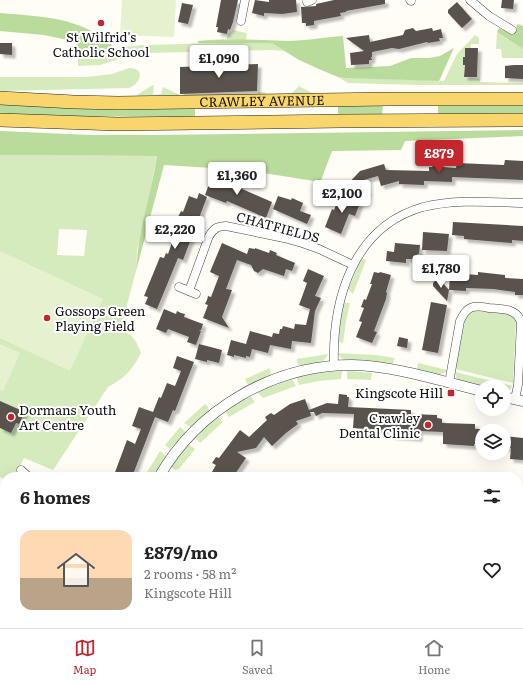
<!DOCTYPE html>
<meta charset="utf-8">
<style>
body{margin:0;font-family:Literata,serif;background:#f6f6f6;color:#222;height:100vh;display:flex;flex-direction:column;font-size:15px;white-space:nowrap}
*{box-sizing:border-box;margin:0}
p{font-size:13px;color:#767676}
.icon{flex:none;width:22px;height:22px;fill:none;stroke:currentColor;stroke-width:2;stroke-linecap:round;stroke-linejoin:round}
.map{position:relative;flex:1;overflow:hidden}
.panel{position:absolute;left:0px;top:472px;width:523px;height:156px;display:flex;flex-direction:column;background:#fff;border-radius:16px 16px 0 0;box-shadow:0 4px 16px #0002}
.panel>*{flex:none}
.buttons{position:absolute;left:475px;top:380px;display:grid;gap:8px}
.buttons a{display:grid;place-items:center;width:36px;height:36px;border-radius:50%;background:#fff;box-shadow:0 4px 16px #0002;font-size:20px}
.price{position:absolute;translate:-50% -34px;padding:0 9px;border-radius:4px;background:#fff;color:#222;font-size:13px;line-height:26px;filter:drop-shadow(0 1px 2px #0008)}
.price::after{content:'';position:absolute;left:50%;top:24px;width:12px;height:9px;margin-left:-6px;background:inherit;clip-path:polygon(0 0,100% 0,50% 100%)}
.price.current{background:#c4262e;color:#fff}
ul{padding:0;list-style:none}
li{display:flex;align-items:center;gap:12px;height:100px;padding:0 20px}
li span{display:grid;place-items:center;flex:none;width:112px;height:80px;border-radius:12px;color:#555}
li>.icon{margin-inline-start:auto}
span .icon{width:48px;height:48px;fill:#fffc;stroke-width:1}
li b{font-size:17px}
h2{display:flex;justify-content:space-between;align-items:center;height:48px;padding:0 20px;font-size:17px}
.dock{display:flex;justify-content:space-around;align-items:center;height:56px;border-top:1px solid #e0e0e0;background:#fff;font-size:11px;color:#767676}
.dock a{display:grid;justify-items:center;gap:2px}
.dock .current{color:#c4262e}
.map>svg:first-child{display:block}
</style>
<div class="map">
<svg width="523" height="628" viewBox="0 0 523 628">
<defs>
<filter id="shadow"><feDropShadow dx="3.5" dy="3.5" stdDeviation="1" flood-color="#0004"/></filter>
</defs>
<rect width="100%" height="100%" fill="#fffdf5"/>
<!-- green -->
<g fill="#d5ebbd" fill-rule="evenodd">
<polygon points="233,30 247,33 246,41 226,39 230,31 232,32"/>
<polygon points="497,32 523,49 523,58 502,58 501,49 496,49"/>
<polygon points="475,35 479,38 479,44 471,44 471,48 465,48 465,57 463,57 463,65 465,65 464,77 480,79 480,82 523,83 523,85 418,85 348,83 338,77 444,81 457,54"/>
<polygon points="264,42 272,43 285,51 270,50 148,53 134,54 100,65 78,66 78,50 86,53 104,54 115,48 142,45"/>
<path d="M129,68C145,67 142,83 129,88L0,91V77H87L112,74Z"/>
<polygon points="154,85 153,95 161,94 163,87 180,95 258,94 259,92 265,92 266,94 292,93 299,86 312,93 312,96 137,98 137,95 151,86"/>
<path d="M0,155L157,156L141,236L137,250L136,271L122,324V330C133,335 137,342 141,353C132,370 125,378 108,387L53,470L24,458L15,477H5V480L0,477ZM59,229L87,230L84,256L57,255Z"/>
<polygon points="362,258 366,260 353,294 348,289"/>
<polygon points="343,303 350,303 346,321 343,343 337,341"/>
<polygon points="476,311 509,314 516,320 513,383 455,369 464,321 467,315"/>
<polygon points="337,353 376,355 395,358 392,365 347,361 341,358"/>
<path d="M328,354C323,366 309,364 298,366L297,359Z"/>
<polygon points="418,363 447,370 446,372 439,375 417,370"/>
<polygon points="270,368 271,376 248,385 245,379"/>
<polygon points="342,371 341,379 319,381 299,385 297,379 298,377 317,373"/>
<polygon points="348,371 372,373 371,380 347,379 347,372"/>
<polygon points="455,372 513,386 509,390 504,391 504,387 485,387 458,380 456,377"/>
<polygon points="292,379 296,386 263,398 258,393 259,391"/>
<polygon points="250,396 255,402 229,417 225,411"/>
<polygon points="205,404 208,407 209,411 191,427 184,423"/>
<polygon points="217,416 223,422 200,443 195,437"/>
<polygon points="180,427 186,432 170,449 165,445"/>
<polygon points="188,444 195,449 179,469 175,470 171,467"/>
<polygon points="160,451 166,456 153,477 144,477"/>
</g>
<!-- forest -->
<g fill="#b9dc9c">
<path d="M0,13C44,17 80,16 115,48C100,56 93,56 78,50L77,42L44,35L0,31Z"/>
<polygon points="518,24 523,26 523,49 497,32 499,28 512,34"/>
<path d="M343,36L346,68L390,66L411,58H429L440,56L454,48L439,81L346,78L338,77L321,70L299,60L272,43H198V41C227,38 257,40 287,41C305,41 324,37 343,36Z"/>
<polygon points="0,103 195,106 195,117 58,116 0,114"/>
<polygon points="523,103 523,115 438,115 438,104"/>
<polygon points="338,105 383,105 382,115 338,115"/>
<path d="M523,130V136L405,141L401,150L332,151L320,183L314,181L244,170L164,165L136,271C138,232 151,194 157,156L0,155V131L91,135H156Z"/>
</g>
<!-- pitch -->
<g fill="#e6f2cf">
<polygon points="122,0 176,0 174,37 120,35"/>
<polygon points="0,251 103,299 70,371 0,338"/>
<polygon points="0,344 20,353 3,391 0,390"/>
</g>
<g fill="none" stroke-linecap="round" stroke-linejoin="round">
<!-- stream -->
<g stroke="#3f96cf" stroke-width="3">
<polyline points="518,616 523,605"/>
<polyline points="512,628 514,623"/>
</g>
</g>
<!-- building -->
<g fill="#5a524d" filter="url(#shadow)">
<polygon points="221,0 238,0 233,22 230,30 228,29 227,34 217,32 218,27 216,27"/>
<polygon points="255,0 269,2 269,0 296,0 297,12 282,14 264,13 264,16 252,13"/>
<polygon points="334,0 385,0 385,4 346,11 346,12 340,13 341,16 314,21 314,25 306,26 306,23 302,23 301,7 316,6 316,4"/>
<polygon points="502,0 514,0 513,9 501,8"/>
<polygon points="457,2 472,19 462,28 448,13 448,10"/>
<polygon points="182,3 193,5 188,24 178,22"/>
<polygon points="413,28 416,31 432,28 433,31 441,29 443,38 439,38 440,41 428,43 427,42 399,49 392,48 372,52 372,57 371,57 372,60 369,60 369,64 351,65 350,53 364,51 346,38 369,35 370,42 403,35 405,30"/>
<polygon points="0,43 12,43 12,55 0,54"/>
<polygon points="465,48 478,48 477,77 464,77 465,65 463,65 463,57 465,57"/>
<polygon points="258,64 257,91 180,94 180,67"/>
<polygon points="514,65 523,65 523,79 505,78 505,66"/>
<polygon points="505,160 523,161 523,180 452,177 452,182 424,181 424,185 399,184 399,181 381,186 378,176 357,182 368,191 362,198 347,185 360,171 384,164 386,170 429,171 429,167 432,167 437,161 443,167 456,168 457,163 504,165"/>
<polygon points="213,173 236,181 235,184 243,187 242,189 272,202 266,218 227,201 226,203 205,195"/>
<polygon points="199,193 207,197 183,260 178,258 157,309 145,304 148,297 144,296 160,257 164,258 166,253 168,254 180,220 177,219 181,211 183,212 189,196 197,199"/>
<polygon points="340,195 360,203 355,216 349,214 341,234 325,227 332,209 334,210"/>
<polygon points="278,196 291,200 292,198 303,203 300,211 311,215 307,224 273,209"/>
<polygon points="453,222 523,226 523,241 512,240 512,243 464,239 464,236 452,235"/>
<polygon points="423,232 449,234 447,251 422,250"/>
<polygon points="222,243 247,254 249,248 255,249 255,248 269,253 270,250 277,253 276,255 295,263 292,271 286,269 284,276 263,269 258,273 254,271 251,265 237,260 226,289 232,290 222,317 229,328 203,318 208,305 205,304 207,300 208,296 211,297 219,276 210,272"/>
<polygon points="395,243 420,245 419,254 417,254 416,259 406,259 406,263 386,261 387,251 394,252"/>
<polygon points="308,269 324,276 315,296 321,298 315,311 311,343 292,341 291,349 270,345 268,353 252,349 250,357 246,356 246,358 234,355 234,357 227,355 231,340 246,344 250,331 272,337 273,333 279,334 280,329 282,329 283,326 294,329 295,324 306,325 310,309 299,305 307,283 303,281"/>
<polygon points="374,272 379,273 380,272 391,275 386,292 387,293 386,299 374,331 377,332 372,343 356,337 362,322 359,321 364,308 361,307 364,299 366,300 372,284 370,284"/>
<polygon points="478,272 505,275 505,278 523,279 523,295 515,295 515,292 493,289 466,288 466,291 449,290 450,273 478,275"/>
<polygon points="438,278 449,290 447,301 433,286 433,283"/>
<polygon points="431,302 447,305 438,353 422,350"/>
<polygon points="164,309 176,314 177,311 181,313 185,314 184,317 203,324 201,330 199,331 201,331 196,345 187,342 189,337 168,329 166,333 156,329"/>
<polygon points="399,337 408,339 407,348 397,346"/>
<polygon points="199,344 222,350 219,363 207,360 207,362 195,359"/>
<polygon points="177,356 194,362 175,411 173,410 168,422 155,417 132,477 118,477 114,475 127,440 135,444 141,429 132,426 139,407 153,412 159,397 161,398 167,383 175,386 181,371 173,368"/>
<polygon points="339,394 347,395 347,397 349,397 348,407 411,410 411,414 437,415 437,418 442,419 442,423 475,424 475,429 482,429 482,445 474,444 474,446 443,444 443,432 419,431 419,438 392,436 392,430 353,428 354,414 322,413 316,416 314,412 310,412 311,416 296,421 298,424 286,433 272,446 264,437 256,448 237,452 246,458 233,477 209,477 216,465 212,463 216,457 219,458 240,430 249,437 267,420 265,417 271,413 274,415 290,404 305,399 309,410 327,403 338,404"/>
<polygon points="0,401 25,412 19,424 16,423 11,433 0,428"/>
<polygon points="504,436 523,438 523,460 510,459 511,448 504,448"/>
</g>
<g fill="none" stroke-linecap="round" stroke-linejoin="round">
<defs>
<g id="minor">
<polyline points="410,0 411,1"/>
<polyline points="470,0 489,16 512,30"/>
<polyline points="307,2 312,0"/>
<polyline points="241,21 245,0"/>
<polyline points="179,287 196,294"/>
<path d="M189,291L209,236C214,228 218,226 226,226L284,238L302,243L319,249L353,265"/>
<path d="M334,366C332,301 352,227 423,207C455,199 490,202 523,203"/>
<path d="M449,383L460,321C463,315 466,309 473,307C478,306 484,307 489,308C501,309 518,308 521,323L518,385L515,399"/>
<polyline points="21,470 29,477"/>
<polyline points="0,552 5,541"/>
<polyline points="518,556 523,554"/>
<polyline points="267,623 268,628"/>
<polyline points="452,628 453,623"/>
</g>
<g id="tertiary">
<polyline points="504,397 523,401"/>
<path d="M159,477C198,409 273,365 352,365C396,366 440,381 482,391"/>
<polyline points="107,628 109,623"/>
</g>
<g id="primary">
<path id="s1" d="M0,98L74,102L118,103L388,99H523"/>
<polyline points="0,120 117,124 341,121 523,120"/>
</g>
</defs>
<!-- minor casing -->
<use href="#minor" stroke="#444" stroke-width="9"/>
<!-- tertiary casing -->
<use href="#tertiary" stroke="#444" stroke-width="11"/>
<!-- primary casing -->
<use href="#primary" stroke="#222" stroke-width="14"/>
<!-- minor -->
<use href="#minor" stroke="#fff" stroke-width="8"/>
<!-- tertiary -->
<use href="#tertiary" stroke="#fff" stroke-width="10"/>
<!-- primary -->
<use href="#primary" stroke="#f9d66b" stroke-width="13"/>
</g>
<!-- markers -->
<g fill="#c4262e" stroke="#fff" stroke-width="1.5">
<circle cx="101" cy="23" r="4"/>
<circle cx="47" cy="318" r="4"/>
<rect x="447" y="389" width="8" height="8" rx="2"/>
<circle cx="11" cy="417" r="4"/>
<circle cx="428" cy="425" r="4"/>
</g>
<g text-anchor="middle" stroke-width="4" stroke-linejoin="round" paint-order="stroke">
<!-- poi labels -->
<g font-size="13" fill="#111" stroke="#fff" text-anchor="start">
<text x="101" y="42" text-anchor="middle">St Wilfrid's<tspan x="101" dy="15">Catholic School</tspan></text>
<text x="55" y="316">Gossops Green<tspan x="55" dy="15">Playing Field</tspan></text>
<text x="443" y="398" text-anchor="end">Kingscote Hill</text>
<text x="19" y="415">Dormans Youth<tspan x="19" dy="15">Art Centre</tspan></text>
<text x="420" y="423" text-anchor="end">Crawley<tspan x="420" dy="15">Dental Clinic</tspan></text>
</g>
<!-- street labels -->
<g font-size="13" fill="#111" stroke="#fff">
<text dy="5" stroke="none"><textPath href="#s1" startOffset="262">CRAWLEY AVENUE</textPath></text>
<text transform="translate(278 227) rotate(15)" y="5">CHATFIELDS</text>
</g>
</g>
</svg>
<div class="buttons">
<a><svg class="icon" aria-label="locate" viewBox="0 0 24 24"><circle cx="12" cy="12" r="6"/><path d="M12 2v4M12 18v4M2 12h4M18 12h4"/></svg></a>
<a><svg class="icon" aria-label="layers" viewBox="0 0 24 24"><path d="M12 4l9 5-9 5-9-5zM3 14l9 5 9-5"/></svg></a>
</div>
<b class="price" style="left:219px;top:79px">£1,090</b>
<b class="price current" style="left:439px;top:174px">£879</b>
<b class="price" style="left:237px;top:196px">£1,360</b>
<b class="price" style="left:342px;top:214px">£2,100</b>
<b class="price" style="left:175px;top:250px">£2,220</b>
<b class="price" style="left:441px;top:289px">£1,780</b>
<section class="panel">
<h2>6 homes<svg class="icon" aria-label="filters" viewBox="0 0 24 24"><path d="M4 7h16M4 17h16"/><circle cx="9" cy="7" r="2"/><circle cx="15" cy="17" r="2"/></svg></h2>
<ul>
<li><span style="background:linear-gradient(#ffd9b3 60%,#b9a48a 0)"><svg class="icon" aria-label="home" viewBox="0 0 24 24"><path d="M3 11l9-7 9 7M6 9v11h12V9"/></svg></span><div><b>£879/mo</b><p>2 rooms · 58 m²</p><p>Kingscote Hill</p></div><svg class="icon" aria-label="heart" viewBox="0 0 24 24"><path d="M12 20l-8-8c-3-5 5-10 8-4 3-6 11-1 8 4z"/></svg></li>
</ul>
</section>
</div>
<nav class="dock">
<a class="current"><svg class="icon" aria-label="map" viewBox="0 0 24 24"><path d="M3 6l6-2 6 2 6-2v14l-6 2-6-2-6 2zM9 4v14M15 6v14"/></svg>Map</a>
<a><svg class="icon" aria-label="saved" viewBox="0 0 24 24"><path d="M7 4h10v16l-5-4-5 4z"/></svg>Saved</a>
<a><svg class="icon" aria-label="home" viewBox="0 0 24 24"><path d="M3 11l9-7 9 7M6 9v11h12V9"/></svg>Home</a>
</nav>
